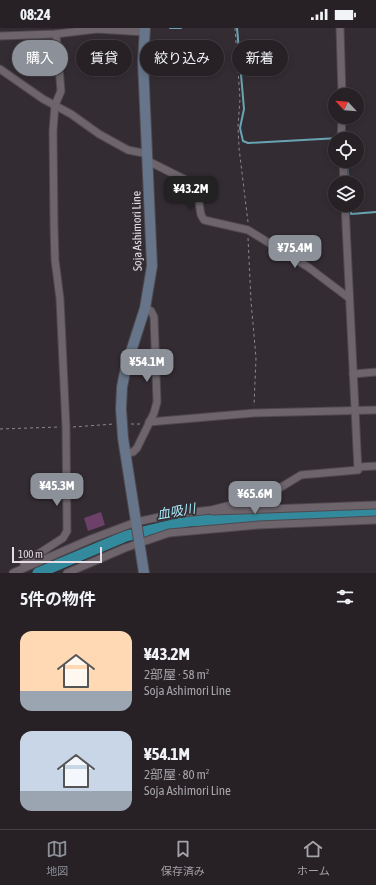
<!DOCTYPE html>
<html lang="ja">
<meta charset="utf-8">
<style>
body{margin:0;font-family:"Asap Condensed","Noto Sans JP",sans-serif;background:#2f292e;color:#f1f3f6;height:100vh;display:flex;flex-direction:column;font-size:15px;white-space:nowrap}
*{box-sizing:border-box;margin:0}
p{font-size:13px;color:#a4a3a7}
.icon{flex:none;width:22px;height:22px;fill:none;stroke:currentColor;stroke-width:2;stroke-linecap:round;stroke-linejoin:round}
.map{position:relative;height:545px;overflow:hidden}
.drawer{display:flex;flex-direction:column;background:#272126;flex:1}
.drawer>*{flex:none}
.hud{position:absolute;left:12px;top:12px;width:352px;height:36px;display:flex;gap:8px}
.needle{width:26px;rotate:296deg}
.fabs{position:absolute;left:328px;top:60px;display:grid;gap:8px}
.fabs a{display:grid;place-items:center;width:36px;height:36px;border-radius:50%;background:#272126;box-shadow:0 2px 6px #0003,0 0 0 1px #433e43;font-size:20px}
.scale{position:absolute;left:12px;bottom:10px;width:90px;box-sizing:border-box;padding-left:4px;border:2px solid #e4dfe4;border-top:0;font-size:11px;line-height:14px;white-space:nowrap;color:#e4dfe4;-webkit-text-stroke:3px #342c33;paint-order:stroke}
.price{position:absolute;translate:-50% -34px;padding:0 9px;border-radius:8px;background:#8c9099;color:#fff;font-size:13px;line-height:26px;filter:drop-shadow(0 1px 2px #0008)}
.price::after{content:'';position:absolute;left:50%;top:24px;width:12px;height:9px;margin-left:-6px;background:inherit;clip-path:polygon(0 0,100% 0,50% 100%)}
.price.on{background:#222;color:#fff}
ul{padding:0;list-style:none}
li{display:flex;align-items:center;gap:12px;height:100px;padding:0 20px}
li span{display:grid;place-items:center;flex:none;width:112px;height:80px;border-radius:12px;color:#555}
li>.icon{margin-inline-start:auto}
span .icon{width:48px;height:48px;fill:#fffc;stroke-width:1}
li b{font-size:17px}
h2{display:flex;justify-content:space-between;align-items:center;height:48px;padding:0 20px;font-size:17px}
.pill{padding:0 14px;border-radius:18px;background:#272126;box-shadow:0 2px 6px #0003,0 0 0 1px #433e43;font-size:14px;line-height:36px}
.pill.on{background:#8c9099;color:#fff}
.status{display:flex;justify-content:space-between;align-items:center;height:28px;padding:0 20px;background:#272126;direction:ltr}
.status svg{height:11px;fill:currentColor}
.dock{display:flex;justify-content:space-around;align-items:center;height:56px;border-top:1px solid #433e43;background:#272126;font-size:11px;color:#a4a3a7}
.dock a{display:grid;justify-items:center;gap:2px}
.dock .on{color:#8c9099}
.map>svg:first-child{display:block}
</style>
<div class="status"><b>08:24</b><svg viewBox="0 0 49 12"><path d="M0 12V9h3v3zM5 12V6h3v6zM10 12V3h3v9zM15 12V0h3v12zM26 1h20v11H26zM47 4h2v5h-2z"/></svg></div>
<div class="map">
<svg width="376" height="545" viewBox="0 0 376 545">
<rect width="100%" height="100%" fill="#342c33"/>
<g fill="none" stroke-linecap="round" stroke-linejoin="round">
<!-- stream -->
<g stroke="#68a4b2" stroke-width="2">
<polyline points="170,0 181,0"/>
<polyline points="237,0 244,81 240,100 243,113 248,115 339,110"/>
<polyline points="347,136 348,155"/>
<polyline points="350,177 351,186 376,184"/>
</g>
<!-- river -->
<polyline stroke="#338a9d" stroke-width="11" points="38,545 126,508 189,493 376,485"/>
</g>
<!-- building -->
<polygon fill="#6c4069" points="101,484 105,497 88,503 84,490"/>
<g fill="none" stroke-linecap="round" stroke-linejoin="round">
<defs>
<g id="street">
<polyline points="340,0 342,67"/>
<polyline points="0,8 56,6 97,1 144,4"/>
<polyline points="0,41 43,71 71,86 99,106 128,122 148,126"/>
<polyline points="341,111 342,89"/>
<polyline points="148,133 196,157 201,187 204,192 248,202 308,239 349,270"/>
<polyline points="343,133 344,155"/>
<polyline points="353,346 376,344"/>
<polyline points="149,394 254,385 376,382"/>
<polyline points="126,425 133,424 137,420 154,385 157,374 154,289 151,283 145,280"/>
<polyline points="358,439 376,438"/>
<polyline points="213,483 376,477"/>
<polyline points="24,537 24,535 63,510 67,503 66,399 60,271 55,232 54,197 53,103 55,77 61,63 56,6"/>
<polyline points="13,545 91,511 136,494 174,486 211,482 255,471 278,461 301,447 358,442 345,177"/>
<polyline points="67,545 125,520 169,505 258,497 376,492"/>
</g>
<polyline id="secondary" points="144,545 123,410 121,381 122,359 126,339 145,280 152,238 143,34 145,0"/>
</defs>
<!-- street casing -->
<use href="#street" stroke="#4f494f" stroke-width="9"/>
<!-- secondary casing -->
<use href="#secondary" stroke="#4f494f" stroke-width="12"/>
<!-- path -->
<g stroke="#8d878d" stroke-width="1" stroke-dasharray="3 3" stroke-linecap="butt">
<polyline points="235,0 240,71 238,98 239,120 248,194"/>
<polyline points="248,210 251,273 256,330 254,378"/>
<polyline points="131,396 142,396"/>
<polyline points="73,399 114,396"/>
<polyline points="0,401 60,399"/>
</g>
<!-- street -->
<use href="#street" stroke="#6d646c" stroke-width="7"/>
<!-- secondary -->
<use href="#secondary" stroke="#667589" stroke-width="10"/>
</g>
<g text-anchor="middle" stroke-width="3.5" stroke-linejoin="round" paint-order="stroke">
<!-- street labels -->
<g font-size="12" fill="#e4dfe4" stroke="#342c33">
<text transform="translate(137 203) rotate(-91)" y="4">Soja Ashimori Line</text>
</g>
<!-- water labels -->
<g font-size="13" font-style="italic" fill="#a8eafa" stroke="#342c33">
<text transform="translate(176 483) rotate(-10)" y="5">血吸川</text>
</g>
</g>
</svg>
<div class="fabs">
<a><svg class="needle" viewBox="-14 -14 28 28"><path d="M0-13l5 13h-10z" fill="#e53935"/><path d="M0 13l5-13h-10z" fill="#a4a3a7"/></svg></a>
<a><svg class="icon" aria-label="locate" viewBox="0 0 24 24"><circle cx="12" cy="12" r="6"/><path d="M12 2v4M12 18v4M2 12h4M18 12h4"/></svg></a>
<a><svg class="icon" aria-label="layers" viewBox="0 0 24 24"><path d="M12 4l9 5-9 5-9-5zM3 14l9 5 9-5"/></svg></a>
</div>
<div class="scale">100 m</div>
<b class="price on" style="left:191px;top:182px">¥43.2M</b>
<b class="price" style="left:295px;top:241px">¥75.4M</b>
<b class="price" style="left:147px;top:355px">¥54.1M</b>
<b class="price" style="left:57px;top:479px">¥45.3M</b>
<b class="price" style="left:255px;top:487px">¥65.6M</b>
<div class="hud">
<a class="pill on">購入</a>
<a class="pill">賃貸</a>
<a class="pill">絞り込み</a>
<a class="pill">新着</a>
</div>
</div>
<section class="drawer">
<h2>5件の物件<svg class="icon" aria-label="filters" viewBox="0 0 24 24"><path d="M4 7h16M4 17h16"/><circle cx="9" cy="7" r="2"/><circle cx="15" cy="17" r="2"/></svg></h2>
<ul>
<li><span style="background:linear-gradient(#ffd9b3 75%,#9aa5b1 0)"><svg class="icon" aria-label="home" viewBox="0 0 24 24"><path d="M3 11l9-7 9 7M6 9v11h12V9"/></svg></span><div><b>¥43.2M</b><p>2部屋 · 58 m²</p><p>Soja Ashimori Line</p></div></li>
<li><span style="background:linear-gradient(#c9d6e8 75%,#9aa5b1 0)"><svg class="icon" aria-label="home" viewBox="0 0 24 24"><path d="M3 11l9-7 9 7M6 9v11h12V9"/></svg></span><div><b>¥54.1M</b><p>2部屋 · 80 m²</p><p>Soja Ashimori Line</p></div></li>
</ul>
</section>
<nav class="dock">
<a class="on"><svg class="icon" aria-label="map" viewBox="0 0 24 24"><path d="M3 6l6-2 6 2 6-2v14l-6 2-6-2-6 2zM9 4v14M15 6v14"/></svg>地図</a>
<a><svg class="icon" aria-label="saved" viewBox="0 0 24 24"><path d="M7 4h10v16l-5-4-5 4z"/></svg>保存済み</a>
<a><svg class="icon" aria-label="home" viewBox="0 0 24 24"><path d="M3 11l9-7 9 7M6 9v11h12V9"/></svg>ホーム</a>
</nav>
